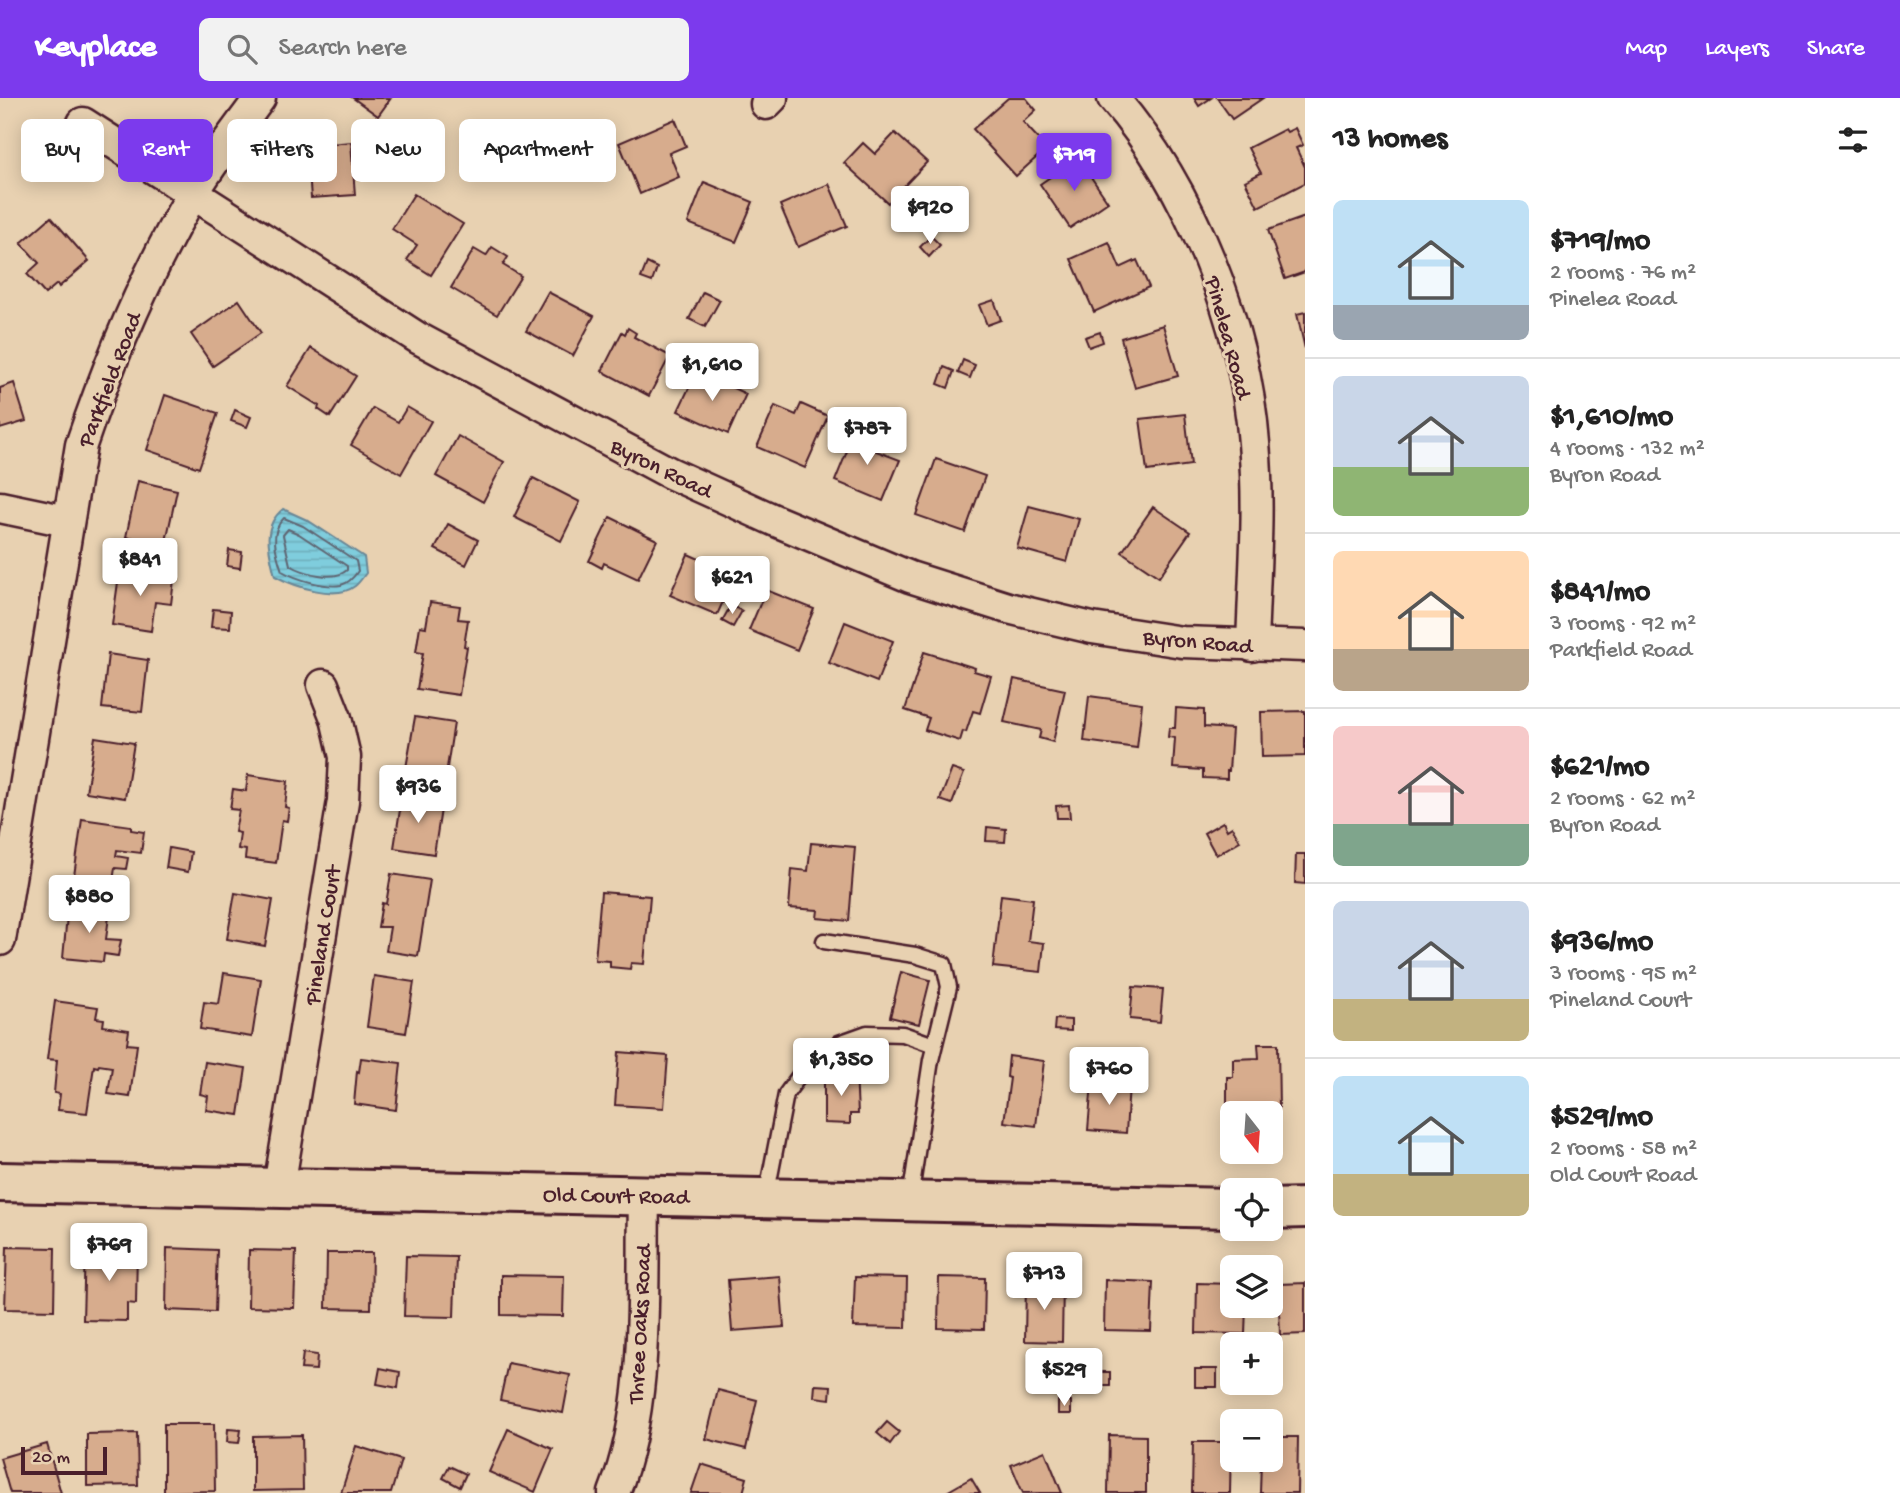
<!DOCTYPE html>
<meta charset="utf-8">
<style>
body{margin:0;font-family:"Gochi Hand",sans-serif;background:#f2f2f2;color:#222;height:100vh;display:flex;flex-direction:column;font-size:26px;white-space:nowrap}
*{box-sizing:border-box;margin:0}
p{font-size:23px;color:#767676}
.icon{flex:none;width:38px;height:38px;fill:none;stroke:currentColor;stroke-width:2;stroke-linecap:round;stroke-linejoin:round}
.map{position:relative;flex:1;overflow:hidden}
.side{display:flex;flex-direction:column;background:#fff;width:595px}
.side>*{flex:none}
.hud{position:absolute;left:21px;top:21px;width:665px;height:63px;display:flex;gap:14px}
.needle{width:46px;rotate:163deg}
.tools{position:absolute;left:1220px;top:1003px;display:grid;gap:14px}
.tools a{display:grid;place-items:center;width:63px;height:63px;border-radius:10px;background:#fff;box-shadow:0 4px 18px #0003;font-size:35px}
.scale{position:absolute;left:21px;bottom:18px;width:86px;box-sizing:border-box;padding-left:7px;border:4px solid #4a1f2b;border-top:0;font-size:19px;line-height:24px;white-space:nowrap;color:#4a1f2b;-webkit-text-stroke:5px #e8d1b1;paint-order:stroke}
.price{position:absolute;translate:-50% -60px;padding:0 16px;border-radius:7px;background:#fff;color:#222;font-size:23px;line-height:46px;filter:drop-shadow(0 2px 4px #0008)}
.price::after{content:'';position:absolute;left:50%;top:42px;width:21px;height:16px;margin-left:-10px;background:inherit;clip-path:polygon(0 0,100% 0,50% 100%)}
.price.selected{background:#7c3aed;color:#fff}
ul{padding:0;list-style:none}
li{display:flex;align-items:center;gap:21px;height:175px;padding:0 28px}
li+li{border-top:2px solid #e0e0e0}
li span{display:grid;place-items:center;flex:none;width:196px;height:140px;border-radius:10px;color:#555}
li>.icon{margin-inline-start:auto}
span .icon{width:84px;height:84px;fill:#fffc;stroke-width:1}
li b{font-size:30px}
h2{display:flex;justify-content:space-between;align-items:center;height:84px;padding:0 28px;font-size:30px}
.tag{padding:0 24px;border-radius:10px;background:#fff;box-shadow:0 4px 18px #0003;font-size:24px;line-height:63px}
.tag.selected{background:#7c3aed;color:#fff}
header{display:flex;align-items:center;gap:42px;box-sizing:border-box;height:98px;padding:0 35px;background:#7c3aed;color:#fff}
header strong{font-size:33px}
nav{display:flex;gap:38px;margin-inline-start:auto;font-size:24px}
.search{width:490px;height:63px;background:#f2f2f2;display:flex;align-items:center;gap:18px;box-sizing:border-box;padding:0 24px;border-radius:10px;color:#767676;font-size:26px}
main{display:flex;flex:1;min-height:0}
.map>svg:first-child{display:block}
</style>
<header>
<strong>Keyplace</strong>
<div class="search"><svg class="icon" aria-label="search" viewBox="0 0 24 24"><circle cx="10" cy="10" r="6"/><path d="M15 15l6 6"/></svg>Search here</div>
<nav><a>Map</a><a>Layers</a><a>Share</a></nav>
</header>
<main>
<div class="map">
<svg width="1305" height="1395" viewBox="0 0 1305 1395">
<defs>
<pattern id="water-rules" width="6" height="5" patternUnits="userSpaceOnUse" patternTransform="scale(1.75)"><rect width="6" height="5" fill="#7fcddd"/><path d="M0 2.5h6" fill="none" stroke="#6fb0be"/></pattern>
</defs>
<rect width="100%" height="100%" fill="#e8d1b1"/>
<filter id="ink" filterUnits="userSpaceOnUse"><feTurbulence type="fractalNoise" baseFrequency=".0143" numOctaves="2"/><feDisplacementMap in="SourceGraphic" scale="14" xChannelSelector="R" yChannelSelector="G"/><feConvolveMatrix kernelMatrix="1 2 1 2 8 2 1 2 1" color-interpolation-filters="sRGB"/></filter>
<g filter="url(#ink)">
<!-- water -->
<path fill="url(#water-rules)" stroke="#6a8796" stroke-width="2" d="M283,411L307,422L364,459L366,475C363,479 359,485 355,488C336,503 294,488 275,478C269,453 261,429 283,411Z"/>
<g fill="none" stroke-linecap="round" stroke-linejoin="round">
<!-- shore -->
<g stroke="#5f6572" stroke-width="2">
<path d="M284,420L303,428L356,463L358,473C354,479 349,485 341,487C325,490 296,481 282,473C276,455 269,434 284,420Z"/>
<path d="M288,431L299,436L347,468V472C334,484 304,475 290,467L283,437Z"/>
</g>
</g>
<!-- building -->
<g fill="#d7ac8d" stroke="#4a1f2b" stroke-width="2">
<polygon points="353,0 391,0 378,18"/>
<polygon points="1008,0 1026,0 1036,12 1023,24 1047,50 1016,78 973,31"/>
<polygon points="1194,0 1211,0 1199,8"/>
<polygon points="1217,0 1263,0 1232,21"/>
<polygon points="675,21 686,48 669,55 679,79 640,96 619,45"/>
<polygon points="1295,30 1303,47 1296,50 1305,69 1305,85 1258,109 1245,83 1261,75 1248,50 1285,31 1287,34"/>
<polygon points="895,35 927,64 888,105 844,65 863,45 875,56"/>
<polygon points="351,44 355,97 311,100 307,48"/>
<polygon points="1078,60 1108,104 1070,130 1040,86"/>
<polygon points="704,84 753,104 736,144 688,125"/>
<polygon points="829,86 847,128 798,149 780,107"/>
<polygon points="414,96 463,126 431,177 407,162 417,147 392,131"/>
<polygon points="51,119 89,163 59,189 57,186 45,196 27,176 39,165 21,145"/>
<polygon points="1305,119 1305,174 1285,181 1268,132"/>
<polygon points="931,138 940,147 929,159 920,149"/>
<polygon points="1109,144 1120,170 1137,162 1149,189 1094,214 1071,161"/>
<polygon points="492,149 508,159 503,167 521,178 497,217 451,190 474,151 486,158"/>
<polygon points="647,165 657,170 652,184 641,180"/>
<polygon points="548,194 594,218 573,258 526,233"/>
<polygon points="703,194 720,202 705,229 689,221"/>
<polygon points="239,202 261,235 213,268 191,236"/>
<polygon points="994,202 1001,222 987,227 979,207"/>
<polygon points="1305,214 1305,251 1297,216"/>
<polygon points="1163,227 1178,278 1135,290 1121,240"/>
<polygon points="628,230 636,235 634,239 670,258 649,298 602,273 622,234 625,236"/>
<polygon points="1100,234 1103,244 1089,249 1085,239"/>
<polygon points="311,250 356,278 330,319 318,311 319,308 287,288"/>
<polygon points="963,262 975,267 970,280 958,275"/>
<polygon points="944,269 954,273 948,290 938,286"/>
<polygon points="697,273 746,296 728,336 678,313"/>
<polygon points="14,285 26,323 0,331 0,290"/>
<polygon points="165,297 218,315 199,370 147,352"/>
<polygon points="801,306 828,318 805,370 757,349 775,308 796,317"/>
<polygon points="407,309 431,323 401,376 351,347 373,310 398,324"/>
<polygon points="235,312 251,319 247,329 231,323"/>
<polygon points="1185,316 1191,367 1147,373 1140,321"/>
<polygon points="856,331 881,341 876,353 900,362 883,403 835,383"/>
<polygon points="458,338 504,364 483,404 436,378"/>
<polygon points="936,361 985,378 965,434 916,417"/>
<polygon points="533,380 580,404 561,443 514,419"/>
<polygon points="138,383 177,392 165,448 126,439"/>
<polygon points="1029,408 1079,421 1067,464 1017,450"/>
<polygon points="1153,409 1190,434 1159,479 1122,454"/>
<polygon points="610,419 657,442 638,481 604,465 602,470 589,463"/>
<polygon points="448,426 478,442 466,467 435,451"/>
<polygon points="229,452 242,454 240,470 227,468"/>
<polygon points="688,456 735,477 717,517 670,497"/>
<polygon points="120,470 160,476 160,480 174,482 171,506 155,504 151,533 112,527"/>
<polygon points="766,492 814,511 797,552 749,532"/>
<polygon points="430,504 460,508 458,521 468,522 464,548 467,549 459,597 417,591 423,555 416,554 420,528 426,529"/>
<polygon points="731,507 742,513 733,529 722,523"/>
<polygon points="213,511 231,513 230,530 211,529"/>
<polygon points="845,524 893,543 877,584 829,565"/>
<polygon points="924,554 975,570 974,573 991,578 980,615 973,613 966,634 963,633 960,643 925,632 929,620 905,612"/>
<polygon points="108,556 148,562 142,614 102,610"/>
<polygon points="1014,581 1065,592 1053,644 1039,640 1041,632 1004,624"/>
<polygon points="1089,598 1142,605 1137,650 1084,643"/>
<polygon points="1176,610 1204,612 1204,629 1232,631 1229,673 1227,673 1227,681 1203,680 1203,672 1173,670 1175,640 1168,639 1169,630 1175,630"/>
<polygon points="1305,613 1305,658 1262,659 1261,614"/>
<polygon points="415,619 454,625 446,676 406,670"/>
<polygon points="95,639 134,645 125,700 86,694"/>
<polygon points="952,671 964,675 952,706 940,702"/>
<polygon points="248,677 288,683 285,709 289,710 287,723 282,722 276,765 245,761 246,752 238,751 240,735 235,734 239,712 230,711 233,691 246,693"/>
<polygon points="402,699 442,705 434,756 394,750"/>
<polygon points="1069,707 1070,720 1057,720 1056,708"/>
<polygon points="82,721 131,728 131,732 144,734 141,755 117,752 116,758 128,760 126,771 115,770 113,783 74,778"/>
<polygon points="1223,724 1227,732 1232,729 1240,743 1216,757 1204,735"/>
<polygon points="987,729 1006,731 1005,744 986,743"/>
<polygon points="811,745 855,749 849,823 817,820 818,812 789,810 792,771 808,773"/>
<polygon points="169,750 191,754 188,774 166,770"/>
<polygon points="1296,756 1305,756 1305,786 1295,785"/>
<polygon points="391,776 430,782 418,858 386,853 390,829 378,829 382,805 386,806"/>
<polygon points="601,794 650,798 644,866 631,865 630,871 610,869 610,863 595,862"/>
<polygon points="235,795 273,802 265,848 227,841"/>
<polygon points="1001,797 1033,801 1028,843 1044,845 1041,874 993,869"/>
<polygon points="68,807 110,811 106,841 121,842 118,858 104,856 103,864 63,860"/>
<polygon points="901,874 930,882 919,926 890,919"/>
<polygon points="224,875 261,881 252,939 200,931 204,904 219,906"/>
<polygon points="374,878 414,884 406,935 367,929"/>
<polygon points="1133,889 1163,891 1160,924 1130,921"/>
<polygon points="55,903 98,909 96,920 104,921 103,928 129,932 127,946 137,947 130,999 108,996 112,969 99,967 98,969 94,968 87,1015 58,1012 60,996 54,995 57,962 47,961"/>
<polygon points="1055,921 1071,922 1071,933 1054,932"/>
<polygon points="1258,946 1278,946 1279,1010 1227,1011 1227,979 1233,979 1233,961 1259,960"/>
<polygon points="619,954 668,958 664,1010 615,1007"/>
<polygon points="1009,958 1044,963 1036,1028 1004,1024 1010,980 1007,979"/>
<polygon points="361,960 401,965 396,1012 354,1006 357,973 359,974"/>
<polygon points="205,964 246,970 239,1017 206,1012 208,998 200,996"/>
<polygon points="842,972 856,973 858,1016 850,1016 850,1026 824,1025 824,980 842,980"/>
<polygon points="1092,984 1129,986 1126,1035 1088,1032"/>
<polygon points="7,1149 55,1150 54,1212 5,1211"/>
<polygon points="85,1149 137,1150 136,1206 127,1205 127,1223 83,1222"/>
<polygon points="167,1150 217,1152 215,1214 166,1212"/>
<polygon points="249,1152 296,1153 294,1210 248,1209"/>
<polygon points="327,1155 372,1155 371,1211 326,1210"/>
<polygon points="406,1158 456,1159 454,1219 404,1218"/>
<polygon points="501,1177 564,1178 563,1218 501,1217"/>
<polygon points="780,1178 784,1229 732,1233 728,1182"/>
<polygon points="855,1179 907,1180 906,1230 853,1229"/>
<polygon points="939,1179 985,1180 984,1231 938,1230"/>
<polygon points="1105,1182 1153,1184 1151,1233 1104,1232"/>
<polygon points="1026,1183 1063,1184 1062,1244 1025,1243"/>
<polygon points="1197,1185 1232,1186 1232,1208 1246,1208 1245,1236 1196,1235"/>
<polygon points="1305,1185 1305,1236 1280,1237 1278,1186"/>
<polygon points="303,1255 317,1257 316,1272 301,1271"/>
<polygon points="508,1265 570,1277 563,1315 500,1302"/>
<polygon points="380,1270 400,1274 398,1290 377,1286"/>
<rect x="1195" y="1271" width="22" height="18"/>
<rect x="1080" y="1272" width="12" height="16"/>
<rect x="1097" y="1274" width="13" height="14"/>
<polygon points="815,1287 831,1288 830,1301 814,1299"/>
<polygon points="718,1292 757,1302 746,1351 706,1341"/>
<rect x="1058" y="1303" width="13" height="13"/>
<polygon points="887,1324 899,1334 890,1346 877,1335"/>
<polygon points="164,1326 214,1326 215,1393 164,1394"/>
<polygon points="228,1331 241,1332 239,1345 227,1344"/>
<polygon points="508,1331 553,1351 535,1394 489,1374"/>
<polygon points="137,1335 138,1387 87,1388 87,1336"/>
<polygon points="302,1337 303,1392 253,1393 253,1338"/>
<polygon points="1109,1337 1146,1338 1146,1395 1108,1395"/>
<polygon points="1270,1339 1298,1339 1297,1395 1260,1395 1261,1362 1270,1362"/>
<polygon points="1193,1344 1231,1344 1230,1395 1192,1395"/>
<polygon points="47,1346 61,1395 10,1395 0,1360"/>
<polygon points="356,1348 401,1362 391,1395 341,1395"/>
<polygon points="1045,1353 1062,1395 1023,1395 1011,1367"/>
<polygon points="701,1366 747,1380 743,1395 691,1395"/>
<polygon points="449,1368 466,1376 460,1389 443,1380"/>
<polygon points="971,1380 980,1395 945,1395"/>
</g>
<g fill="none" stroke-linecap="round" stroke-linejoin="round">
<defs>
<g id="service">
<polyline points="824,843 915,857 944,866 949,889 931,962 910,1101"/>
<polyline points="766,1099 786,996 802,974 839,945 867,935 903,936 934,947"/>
</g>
<g id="minor">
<path d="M1113,0C1191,90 1245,227 1254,345C1260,412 1254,480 1252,548"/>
<polyline points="766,6 772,0"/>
<polyline points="83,25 418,240 670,375 776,423 910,479 1008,510 1092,530 1182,544 1305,548"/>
<polyline points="0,409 67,423"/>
<path d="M0,842L81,347C110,261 146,176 192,97C212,63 237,32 260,0"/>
<polyline points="279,1089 343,703 345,659 336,620 323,587"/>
<path d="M614,1395C650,1304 642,1193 644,1096"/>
</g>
<g id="secondary">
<polyline points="0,1084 1232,1110"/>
<polyline points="1270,1111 1305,1110"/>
</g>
</defs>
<!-- service casing -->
<use href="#service" stroke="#4a1f2b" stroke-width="19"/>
<!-- minor casing -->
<use href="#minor" stroke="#4a1f2b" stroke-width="35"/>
<!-- secondary casing -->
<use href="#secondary" stroke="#4a1f2b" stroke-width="44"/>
<!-- service -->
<use href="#service" stroke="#e8d1b1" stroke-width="14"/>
<!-- minor -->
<use href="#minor" stroke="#e8d1b1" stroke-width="30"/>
<!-- secondary -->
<use href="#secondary" stroke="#e8d1b1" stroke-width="38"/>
</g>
</g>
<g text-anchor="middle" stroke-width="6" stroke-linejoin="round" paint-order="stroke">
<!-- street labels -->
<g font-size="23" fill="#4a1f2b" stroke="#e8d1b1">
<text transform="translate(1230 239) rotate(75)" y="8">Pinelea Road</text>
<text transform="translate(108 281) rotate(-69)" y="8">Parkfield Road</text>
<text transform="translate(662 369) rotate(26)" y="8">Byron Road</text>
<text transform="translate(1198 542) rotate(5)" y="8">Byron Road</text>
<text transform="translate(321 837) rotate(-81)" y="8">Pineland Court</text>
<text transform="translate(616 1096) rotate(1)" y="8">Old Court Road</text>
<text transform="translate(638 1226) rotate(-87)" y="8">Three Oaks Road</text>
</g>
</g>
</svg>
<div class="tools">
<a><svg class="needle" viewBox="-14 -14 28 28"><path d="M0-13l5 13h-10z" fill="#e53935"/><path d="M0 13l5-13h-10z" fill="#767676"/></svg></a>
<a><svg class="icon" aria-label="locate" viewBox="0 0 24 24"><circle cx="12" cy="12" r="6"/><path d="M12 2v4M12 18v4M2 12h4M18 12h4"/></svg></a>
<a><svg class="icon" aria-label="layers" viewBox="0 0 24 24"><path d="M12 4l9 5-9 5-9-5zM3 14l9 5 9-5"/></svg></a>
<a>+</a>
<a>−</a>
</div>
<div class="scale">20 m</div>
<b class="price selected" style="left:1074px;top:95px">$719</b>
<b class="price" style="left:930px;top:148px">$920</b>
<b class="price" style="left:712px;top:305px">$1,610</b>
<b class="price" style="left:867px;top:369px">$787</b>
<b class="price" style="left:140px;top:500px">$841</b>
<b class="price" style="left:732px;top:518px">$621</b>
<b class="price" style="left:418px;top:727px">$936</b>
<b class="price" style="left:89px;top:837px">$880</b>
<b class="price" style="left:841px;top:1000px">$1,350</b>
<b class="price" style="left:1109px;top:1009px">$760</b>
<b class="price" style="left:109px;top:1185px">$769</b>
<b class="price" style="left:1044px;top:1214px">$713</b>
<b class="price" style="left:1064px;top:1310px">$529</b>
<div class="hud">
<a class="tag">Buy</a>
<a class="tag selected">Rent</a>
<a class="tag">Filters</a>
<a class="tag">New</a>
<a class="tag">Apartment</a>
</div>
</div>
<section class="side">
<h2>13 homes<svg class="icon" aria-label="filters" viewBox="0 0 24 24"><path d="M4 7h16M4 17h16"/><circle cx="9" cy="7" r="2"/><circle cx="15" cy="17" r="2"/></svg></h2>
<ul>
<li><span style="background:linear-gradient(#bfe0f5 75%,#9aa5b1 0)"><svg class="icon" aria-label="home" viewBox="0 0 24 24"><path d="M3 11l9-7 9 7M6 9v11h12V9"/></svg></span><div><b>$719/mo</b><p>2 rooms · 76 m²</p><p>Pinelea Road</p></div></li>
<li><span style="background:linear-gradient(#c9d6e8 65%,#8fb573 0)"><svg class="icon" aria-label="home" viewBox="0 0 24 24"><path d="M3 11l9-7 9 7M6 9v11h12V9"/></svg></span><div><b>$1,610/mo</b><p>4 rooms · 132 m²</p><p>Byron Road</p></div></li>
<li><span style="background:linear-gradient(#ffd9b3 70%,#b9a48a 0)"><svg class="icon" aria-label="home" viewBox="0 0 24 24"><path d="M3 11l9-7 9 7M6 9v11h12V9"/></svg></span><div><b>$841/mo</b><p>3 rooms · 92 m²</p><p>Parkfield Road</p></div></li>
<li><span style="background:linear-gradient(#f6c9c9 70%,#7fa58c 0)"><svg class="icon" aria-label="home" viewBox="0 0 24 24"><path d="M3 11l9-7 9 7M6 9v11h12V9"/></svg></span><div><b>$621/mo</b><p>2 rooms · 62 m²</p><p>Byron Road</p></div></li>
<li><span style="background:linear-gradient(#c9d6e8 70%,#c2b280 0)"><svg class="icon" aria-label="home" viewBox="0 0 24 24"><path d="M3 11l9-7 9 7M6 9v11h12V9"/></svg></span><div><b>$936/mo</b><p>3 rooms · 95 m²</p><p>Pineland Court</p></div></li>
<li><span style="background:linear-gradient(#bfe0f5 70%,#c2b280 0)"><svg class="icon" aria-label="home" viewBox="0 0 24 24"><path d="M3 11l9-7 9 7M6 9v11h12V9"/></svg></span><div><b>$529/mo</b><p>2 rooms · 58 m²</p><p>Old Court Road</p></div></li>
</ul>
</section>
</main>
